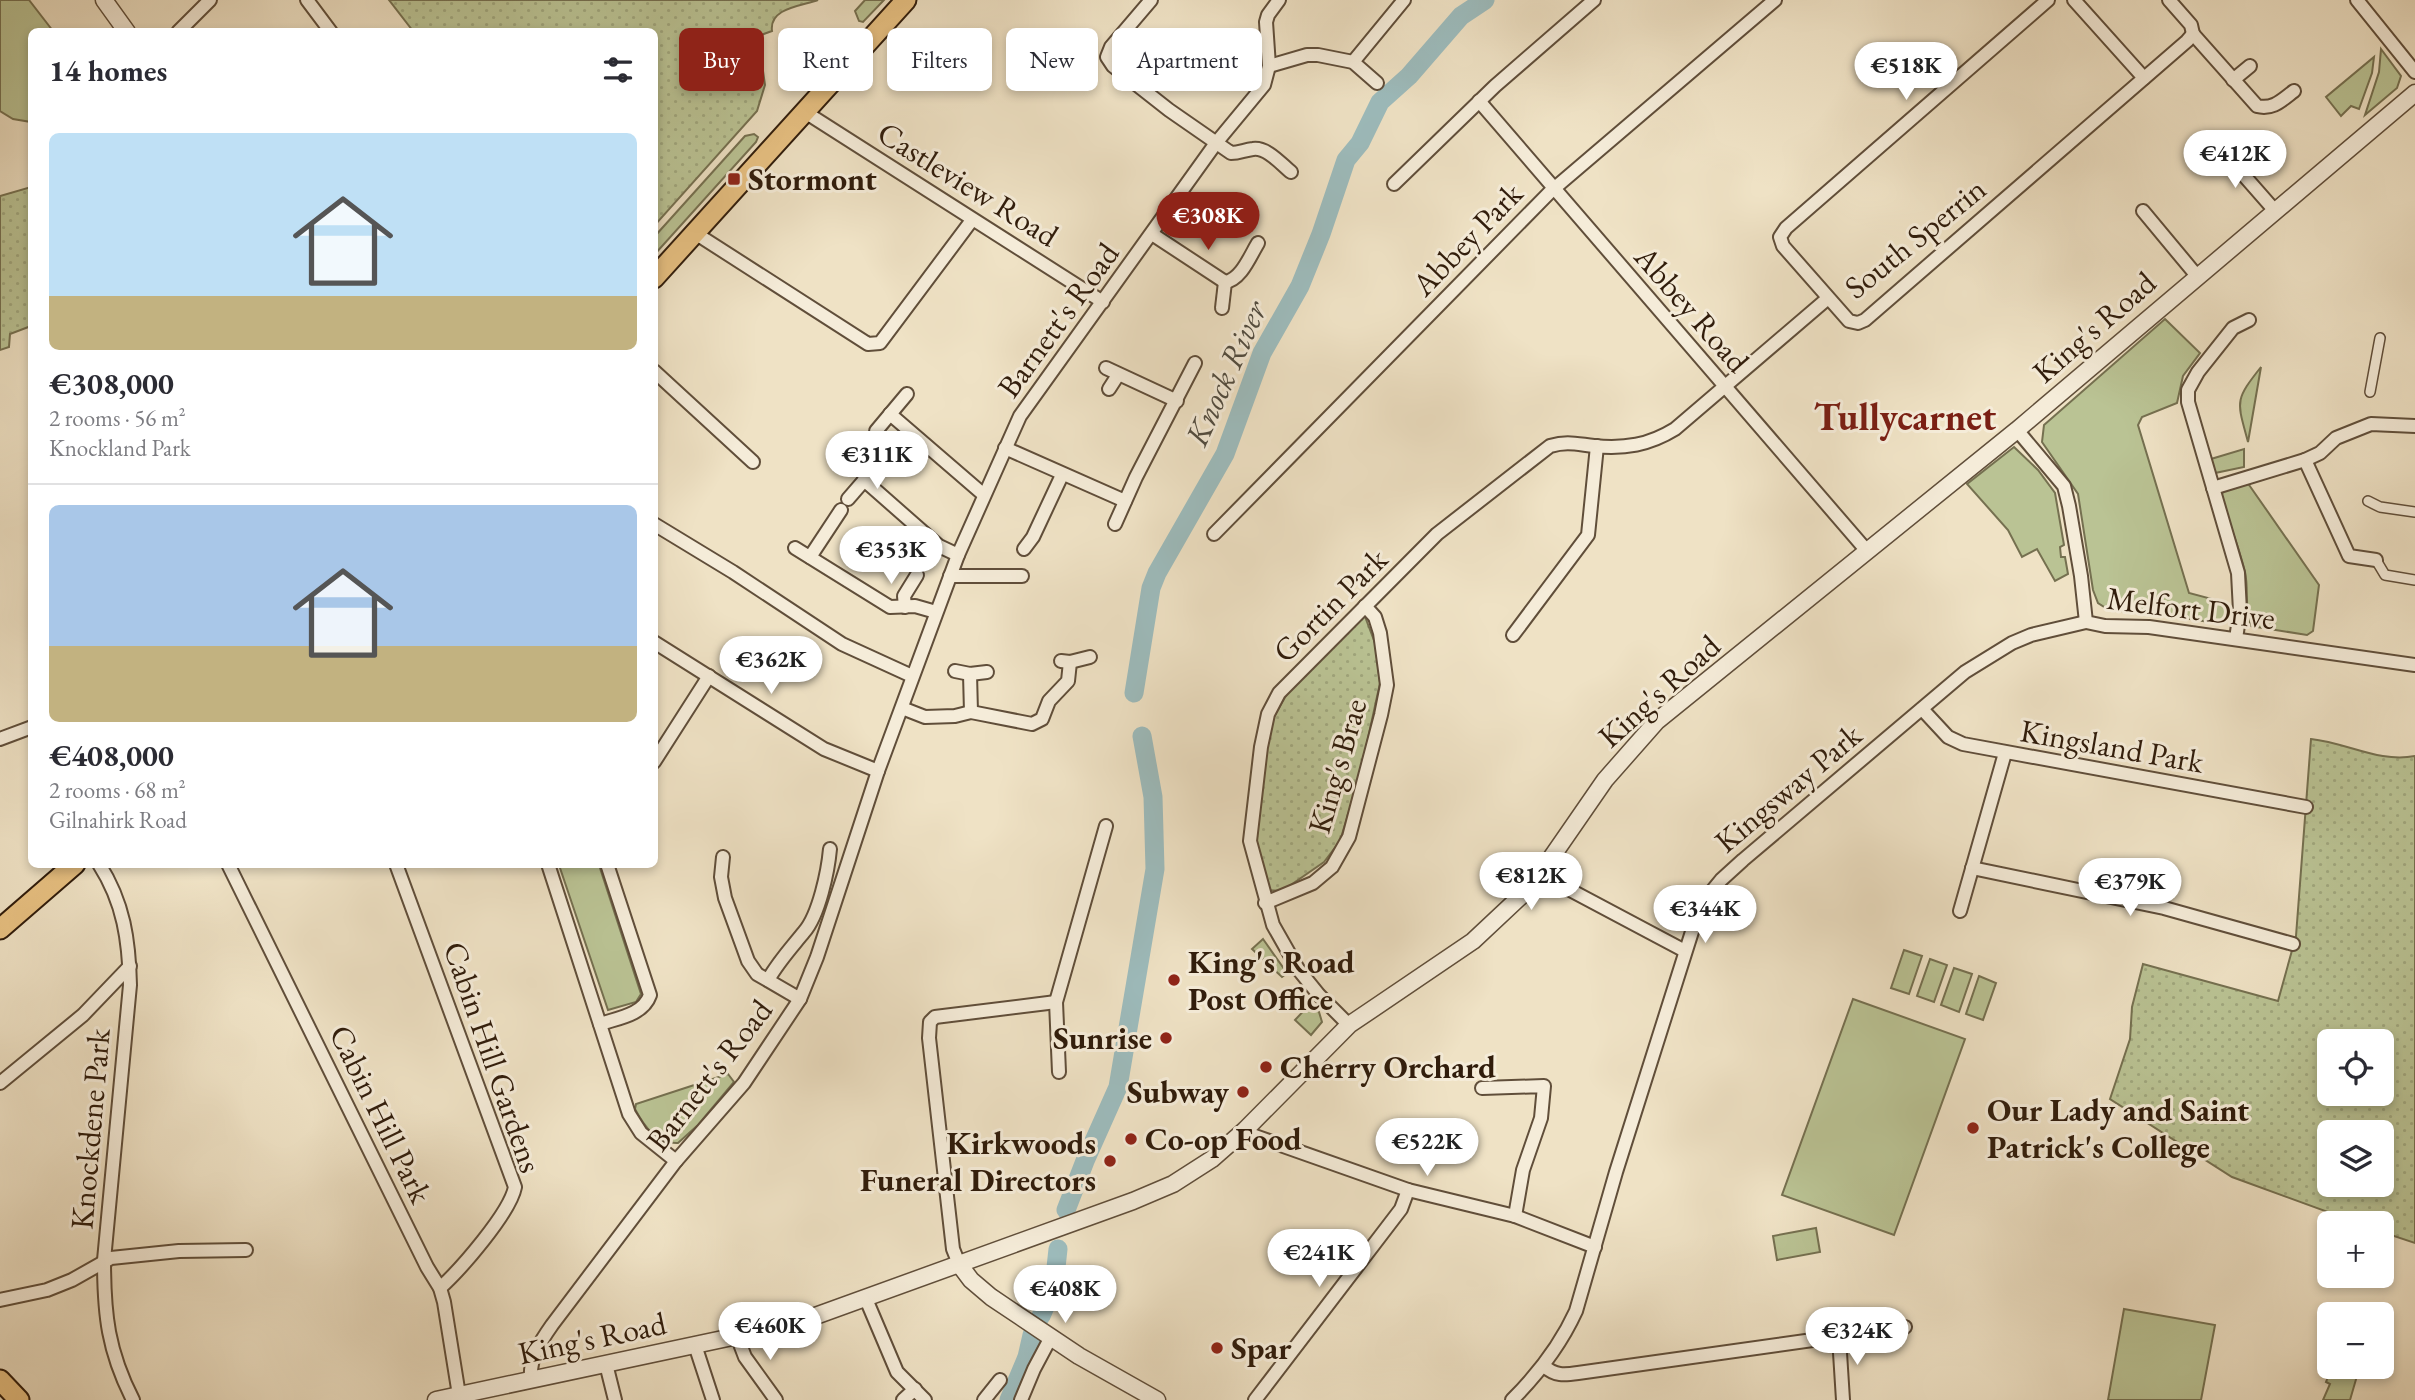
<!DOCTYPE html>
<meta charset="utf-8">
<style>
body{margin:0;font-family:"EB Garamond",serif;background:#f2f2f3;color:#2b2b33;height:100vh;display:flex;flex-direction:column;font-size:26px;white-space:nowrap}
*{box-sizing:border-box;margin:0}
p{font-size:23px;color:#7c7c81}
.icon{flex:none;width:38px;height:38px;fill:none;stroke:currentColor;stroke-width:2;stroke-linecap:round;stroke-linejoin:round}
.map{position:relative;flex:1;overflow:hidden}
.panel{position:absolute;left:28px;top:28px;width:630px;height:840px;display:flex;flex-direction:column;background:#fff;border-radius:10px;box-shadow:0 4px 10px #0003}
.panel>*{flex:none}
.guide{position:absolute;left:679px;top:28px;width:665px;height:63px;display:flex;gap:14px}
.controls{position:absolute;left:2317px;top:1029px;display:grid;gap:14px}
.controls a{display:grid;place-items:center;width:77px;height:77px;border-radius:10px;background:#fff;box-shadow:0 4px 10px #0003;font-size:35px}
.price{position:absolute;translate:-50% -60px;padding:0 16px;border-radius:24px;background:#fff;color:#222;font-size:23px;line-height:46px;filter:drop-shadow(0 2px 4px #0008)}
.price::after{content:'';position:absolute;left:50%;top:42px;width:21px;height:16px;margin-left:-10px;background:inherit;clip-path:polygon(0 0,100% 0,50% 100%)}
.price.on{background:#8f2418;color:#fff}
ul{padding:0;list-style:none}
li{display:grid;align-content:center;gap:14px;height:371px;padding:0 21px}
li+li{border-top:2px solid #e1e1e2}
li span{display:grid;place-items:center;height:217px;border-radius:10px;color:#555}
li>.icon{margin-inline-start:auto}
span .icon{width:126px;height:126px;fill:#fffc;stroke-width:1}
li b{font-size:30px}
h2{display:flex;justify-content:space-between;align-items:center;height:84px;padding:0 21px;font-size:30px}
.chip{padding:0 24px;border-radius:10px;background:#fff;box-shadow:0 4px 10px #0003;font-size:24px;line-height:63px}
.chip.on{background:#8f2418;color:#fff}
.map>svg:first-child{display:block}
</style>
<div class="map">
<svg width="2415" height="1400" viewBox="0 0 2415 1400">
<defs>
<pattern id="park-dots" width="8" height="8" patternUnits="userSpaceOnUse" patternTransform="scale(1.75)"><rect width="8" height="8" fill="#bac394"/><path d="M2 2h.1M6 6h.1" fill="none" stroke="#a0a77e" stroke-width="1.8" stroke-linecap="round"/></pattern>
</defs>
<rect width="100%" height="100%" fill="#efe2c5"/>
<filter id="stains"><feTurbulence type="fractalNoise" baseFrequency=".00286" numOctaves="4"/><feColorMatrix values="0 0 0 0 .2 0 0 0 0 .09 0 0 0 0 .02 0 0 0 .5 -.17"/></filter>
<radialGradient id="worn" r=".72"><stop offset=".6" stop-color="#630" stop-opacity="0"/><stop offset="1" stop-color="#630" stop-opacity=".3"/></radialGradient>
<!-- green -->
<g fill="#bac394" stroke="#757050" stroke-width="2">
<polygon points="0,0 29,0 53,31 32,32 31,122 13,119 0,111"/>
<polygon points="865,0 884,0 863,22 859,21 855,11"/>
<polygon points="2381,49 2401,76 2397,88 2365,115 2379,72"/>
<polygon points="2374,57 2372,73 2359,109 2351,106 2341,116 2326,97"/>
<polygon points="754,134 758,137 756,142 655,254 655,236 745,136"/>
<polygon points="2165,319 2200,353 2183,376 2177,403 2142,417 2138,425 2189,593 2227,603 2232,611 2228,619 2222,624 2157,614 2109,610 2098,603 2093,590 2078,494 2042,442 2044,425"/>
<path d="M2261,367L2248,442C2237,401 2234,401 2261,367Z"/>
<polygon points="2014,447 2038,470 2055,493 2064,545 2060,547 2061,557 2065,557 2068,574 2055,581 2037,549 2022,557 2008,530 1967,484"/>
<polygon points="2244,449 2244,467 2215,473 2211,459"/>
<path d="M2247,482L2319,585L2313,631L2307,635L2251,626C2244,610 2249,590 2245,572C2239,547 2229,522 2221,498L2223,491Z"/>
<polygon points="559,865 599,865 641,994 636,1002 608,1010"/>
<polygon points="1263,939 1287,973 1282,977 1252,949"/>
<polygon points="1904,950 1922,956 1909,994 1891,988"/>
<polygon points="1930,959 1947,965 1934,1002 1917,996"/>
<polygon points="1954,968 1972,974 1959,1012 1941,1005"/>
<polygon points="1979,976 1996,983 1983,1020 1966,1014"/>
<polygon points="1853,999 1965,1039 1894,1235 1782,1195"/>
<polygon points="1311,1003 1319,1012 1322,1022 1311,1035 1295,1020"/>
<path d="M728,1074L734,1082L698,1125L678,1143C656,1144 644,1126 635,1109L636,1104Z"/>
<polygon points="1816,1228 1820,1252 1777,1260 1773,1236"/>
<polygon points="2124,1309 2215,1325 2201,1400 2108,1400"/>
<polygon points="2332,1367 2359,1369 2350,1400 2323,1400 2330,1384 2326,1382"/>
</g>
<!-- park -->
<g fill="url(#park-dots)" stroke="#757050" stroke-width="2" fill-rule="evenodd">
<path d="M389,0H818C801,6 769,8 772,31L753,38L763,71L765,85L757,111L655,225L654,32L413,31Z"/>
<polygon points="31,187 31,326 10,334 9,347 0,350 0,196"/>
<polygon points="1364,614 1375,643 1380,683 1360,775 1340,841 1324,862 1282,891 1268,890 1258,855 1256,835 1259,794 1270,724 1289,690"/>
<path d="M2311,739C2348,743 2379,763 2415,756V1243L2382,1232V1223H2358L2232,1177L2110,1099L2130,1039L2132,1007L2143,964L2278,1001L2296,936ZM2329,1041H2382V1094H2329ZM2329,1132H2382V1185H2329Z"/>
</g>
<g fill="none" stroke-linecap="round" stroke-linejoin="round">
<!-- river -->
<g stroke="#9dbcbd" stroke-width="19">
<polyline points="1134,693 1151,588 1157,573 1225,454 1262,353 1300,286 1321,234 1346,160 1360,143 1380,102 1409,76 1461,16 1485,0"/>
<polyline points="1066,1210 1085,1161 1118,1087 1155,869 1153,797 1142,736"/>
<polyline points="1041,1316 1054,1286 1058,1249"/>
<polyline points="1009,1400 1027,1357 1032,1335"/>
</g>
<defs>
<g id="pedestrian">
<polyline points="2370,392 2380,338"/>
<polyline points="2368,501 2380,507 2415,512"/>
<polyline points="2376,560 2385,575 2415,580"/>
</g>
<g id="minor">
<polyline points="307,0 331,32"/>
<path d="M1151,0L1111,47L1107,57L1113,66L1169,110L1231,153C1240,153 1244,150 1253,149C1267,147 1281,164 1291,172"/>
<polyline points="2048,0 1786,228 1780,237 1783,246 1849,321 1858,323 1865,320 2187,41 2193,34"/>
<polyline points="2074,0 2144,78"/>
<polyline points="2169,0 2191,25 2193,34"/>
<polyline points="2357,0 2415,72"/>
<polyline points="178,32 210,0"/>
<path d="M2193,34L2257,106C2273,110 2282,100 2294,91"/>
<polyline points="1353,62 1404,0"/>
<polyline points="1269,66 1307,55 1318,55 1353,62 1377,83"/>
<polyline points="2233,80 2250,66"/>
<polyline points="1479,101 1867,551"/>
<polyline points="805,112 1103,302"/>
<polyline points="2219,147 2276,212"/>
<polyline points="1394,184 1495,86 1594,0"/>
<polyline points="2143,211 2197,276"/>
<polyline points="695,233 868,344 880,343 972,220"/>
<path d="M1152,234L1225,282C1241,280 1250,256 1258,243"/>
<polyline points="1222,308 1225,282"/>
<polyline points="1106,368 1177,401"/>
<polyline points="654,371 753,462"/>
<polyline points="1109,389 1118,375"/>
<polyline points="890,414 984,495"/>
<polyline points="2017,430 2064,486 2069,506 2081,576 2086,622 2105,626 2149,627 2415,665"/>
<polyline points="876,431 907,394"/>
<polyline points="1005,448 1125,501"/>
<polyline points="2305,460 2349,556 2376,560"/>
<polyline points="864,480 939,546 958,555"/>
<polyline points="2213,488 2305,460 2320,453 2336,438 2371,424 2415,426"/>
<polyline points="848,499 880,462"/>
<polyline points="654,524 733,572 842,644 912,676"/>
<polyline points="1115,524 1136,477 1195,363"/>
<polyline points="1214,534 1550,192 1775,0"/>
<polyline points="795,548 890,607 915,606 936,612"/>
<polyline points="1024,549 1033,537 1062,475"/>
<polyline points="810,557 841,510"/>
<polyline points="950,576 1022,576"/>
<polyline points="905,607 904,596 917,575"/>
<polyline points="1513,635 1588,535 1597,446"/>
<polyline points="2236,639 2240,611 2238,573 2188,402 2188,390 2198,372 2233,328 2249,320"/>
<polyline points="654,642 824,749 878,771"/>
<polyline points="1061,661 1070,662 1090,657"/>
<polyline points="955,671 970,674 987,672"/>
<polyline points="970,674 971,712"/>
<polyline points="902,708 925,717 955,716 971,712 1032,724 1042,719 1049,701 1068,681 1070,662"/>
<polyline points="1922,709 1948,737 1963,744 2306,807"/>
<polyline points="0,739 32,727"/>
<polyline points="654,762 709,676"/>
<polyline points="723,857 721,877 725,898 748,961 757,974 800,999"/>
<path d="M99,864C124,903 129,941 130,985L104,1260C104,1315 108,1351 133,1400"/>
<polyline points="228,864 427,1267 440,1288 444,1302 459,1395"/>
<path d="M396,864L515,1187C510,1213 460,1270 440,1288"/>
<polyline points="548,864 629,1114 641,1133 676,1161"/>
<polyline points="1972,868 2164,908 2293,944"/>
<polyline points="1540,874 1685,951"/>
<polyline points="1265,903 1313,883 1332,867 1349,837 1381,715 1387,685 1380,633 1375,617 1365,606"/>
<polyline points="1960,911 2005,753"/>
<path d="M768,980C778,962 791,948 804,932C819,915 828,871 830,849"/>
<path d="M600,1024C618,1018 643,1015 650,995L607,864"/>
<path d="M1349,1025L1319,995L1298,969L1273,925L1250,841L1261,747L1268,714L1279,693L1437,534L1550,446C1567,441 1576,444 1594,446C1625,449 1649,445 1675,429L1827,299"/>
<polyline points="1059,1072 1056,1002 1106,826"/>
<polyline points="0,1083 83,1015 130,966"/>
<polyline points="1482,1088 1544,1086 1541,1118 1523,1170 1515,1216"/>
<polyline points="1245,1130 1252,1135 1408,1190 1515,1216 1595,1247"/>
<polyline points="959,1264 953,1249 929,1038 930,1022 935,1017 1056,1002"/>
<polyline points="866,1299 897,1372 925,1400"/>
<polyline points="0,1300 47,1290 72,1280 111,1258 179,1251 246,1250"/>
<polyline points="737,1336 745,1357 776,1400"/>
<polyline points="1839,1337 1843,1400"/>
<polyline points="695,1345 713,1400"/>
<polyline points="606,1364 615,1400"/>
<path d="M1544,1366C1555,1376 1564,1375 1578,1373L1905,1327"/>
<path d="M531,1380C529,1359 540,1342 552,1325L676,1161L744,1083L800,999L817,957L878,771L958,555L1020,416L1216,143L1264,85L1269,66L1266,22L1268,15L1279,0"/>
<polyline points="903,1400 915,1389"/>
<polyline points="984,1400 1000,1380"/>
<polyline points="1021,1400 1034,1369 1051,1337"/>
<polyline points="1255,1400 1401,1209 1408,1190"/>
<path d="M1512,1400C1539,1373 1560,1346 1576,1311L1616,1172L1696,919L1707,897L1721,880L1743,860L1965,672L2012,643L2031,635L2086,622"/>
</g>
<g id="tertiary">
<polyline points="104,0 127,32"/>
<polyline points="959,1264 971,1280 991,1297 1079,1356 1157,1400"/>
<polyline points="436,1400 737,1336 807,1319 1133,1201 1173,1184 1212,1159 1245,1130 1349,1025 1473,941 1521,896 1540,874 1605,780 1657,721 2017,430 2415,93"/>
</g>
<g id="trunk">
<polyline points="654,278 906,0"/>
<polyline points="0,929 75,864"/>
<polyline points="0,1380 19,1400"/>
</g>
</defs>
<!-- pedestrian casing -->
<use href="#pedestrian" stroke="#604e3a" stroke-width="12"/>
<!-- minor casing -->
<use href="#minor" stroke="#604e3a" stroke-width="16"/>
<!-- tertiary casing -->
<use href="#tertiary" stroke="#604e3a" stroke-width="19"/>
<!-- trunk casing -->
<use href="#trunk" stroke="#301c0b" stroke-width="23"/>
<!-- pedestrian -->
<use href="#pedestrian" stroke="#f5ecd9" stroke-width="9"/>
<!-- minor -->
<use href="#minor" stroke="#f5ecd9" stroke-width="12"/>
<!-- tertiary -->
<use href="#tertiary" stroke="#f5ecd9" stroke-width="16"/>
<!-- trunk -->
<use href="#trunk" stroke="#e8c182" stroke-width="19"/>
</g>
<!-- markers -->
<g fill="#8f2418" stroke="#f5ecd9" stroke-width="2.5">
<rect x="727" y="172" width="14" height="14" rx="3.5"/>
<circle cx="1174" cy="980" r="7"/>
<circle cx="1166" cy="1038" r="7"/>
<circle cx="1266" cy="1067" r="7"/>
<circle cx="1243" cy="1092" r="7"/>
<circle cx="1973" cy="1128" r="7"/>
<circle cx="1131" cy="1139" r="7"/>
<circle cx="1110" cy="1161" r="7"/>
<circle cx="1217" cy="1348" r="7"/>
</g>
<g text-anchor="middle" stroke-width="6" stroke-linejoin="round" paint-order="stroke">
<!-- poi labels -->
<g font-size="32" font-weight="bold" fill="#301c0b" stroke="#f5ecd9" text-anchor="start">
<text x="748" y="190">Stormont</text>
<text x="1188" y="973">King's Road<tspan x="1188" dy="37">Post Office</tspan></text>
<text x="1152" y="1049" text-anchor="end">Sunrise</text>
<text x="1280" y="1078">Cherry Orchard</text>
<text x="1229" y="1103" text-anchor="end">Subway</text>
<text x="1987" y="1121">Our Lady and Saint<tspan x="1987" dy="37">Patrick's College</tspan></text>
<text x="1145" y="1150">Co-op Food</text>
<text x="1096" y="1154" text-anchor="end">Kirkwoods<tspan x="1096" dy="37">Funeral Directors</tspan></text>
<text x="1231" y="1359">Spar</text>
</g>
<!-- street labels -->
<g font-size="32" fill="#301c0b" stroke="#f5ecd9">
<text transform="translate(968 184) rotate(32)" y="11">Castleview Road</text>
<text transform="translate(1915 238) rotate(-39)" y="11">South Sperrin</text>
<text transform="translate(1467 239) rotate(-46)" y="11">Abbey Park</text>
<text transform="translate(1692 309) rotate(49)" y="11">Abbey Road</text>
<text transform="translate(1058 320) rotate(-54)" y="11">Barnett's Road</text>
<text transform="translate(2094 327) rotate(-41)" y="11">King's Road</text>
<text transform="translate(1330 605) rotate(-45)" y="11">Gortin Park</text>
<text transform="translate(2191 608) rotate(7)" y="11">Melfort Drive</text>
<text transform="translate(1659 691) rotate(-42)" y="11">King's Road</text>
<text transform="translate(2112 746) rotate(10)" y="11">Kingsland Park</text>
<text transform="translate(1337 766) rotate(-74)" y="11">King's Brae</text>
<text transform="translate(1788 788) rotate(-40)" y="11">Kingsway Park</text>
<text transform="translate(493 1057) rotate(71)" y="11">Cabin Hill Gardens</text>
<text transform="translate(709 1075) rotate(-52)" y="11">Barnett's Road</text>
<text transform="translate(381 1114) rotate(64)" y="11">Cabin Hill Park</text>
<text transform="translate(90 1129) rotate(-85)" y="11">Knockdene Park</text>
<text transform="translate(592 1338) rotate(-12)" y="11">King's Road</text>
</g>
<!-- water labels -->
<g font-size="33" font-style="italic" fill="#514c40" stroke="#f5ecd9">
<text transform="translate(1225 373) rotate(-66)" y="12">Knock River</text>
</g>
<!-- district labels -->
<g font-size="38" font-weight="bold" fill="#7a1f14" stroke="#f5ecd9">
<text x="1905" y="430">Tullycarnet</text>
</g>
</g>
<rect width="100%" height="100%" filter="url(#stains)"/>
<rect width="100%" height="100%" fill="url(#worn)"/>
</svg>
<div class="controls">
<a><svg class="icon" aria-label="locate" viewBox="0 0 24 24"><circle cx="12" cy="12" r="6"/><path d="M12 2v4M12 18v4M2 12h4M18 12h4"/></svg></a>
<a><svg class="icon" aria-label="layers" viewBox="0 0 24 24"><path d="M12 4l9 5-9 5-9-5zM3 14l9 5 9-5"/></svg></a>
<a>+</a>
<a>−</a>
</div>
<b class="price" style="left:1906px;top:102px">€518K</b>
<b class="price" style="left:2235px;top:190px">€412K</b>
<b class="price on" style="left:1208px;top:252px">€308K</b>
<b class="price" style="left:877px;top:491px">€311K</b>
<b class="price" style="left:891px;top:586px">€353K</b>
<b class="price" style="left:771px;top:696px">€362K</b>
<b class="price" style="left:1531px;top:912px">€812K</b>
<b class="price" style="left:2130px;top:918px">€379K</b>
<b class="price" style="left:1705px;top:945px">€344K</b>
<b class="price" style="left:1427px;top:1178px">€522K</b>
<b class="price" style="left:1319px;top:1289px">€241K</b>
<b class="price" style="left:1065px;top:1325px">€408K</b>
<b class="price" style="left:770px;top:1362px">€460K</b>
<b class="price" style="left:1857px;top:1367px">€324K</b>
<div class="guide">
<a class="chip on">Buy</a>
<a class="chip">Rent</a>
<a class="chip">Filters</a>
<a class="chip">New</a>
<a class="chip">Apartment</a>
</div>
<section class="panel">
<h2>14 homes<svg class="icon" aria-label="filters" viewBox="0 0 24 24"><path d="M4 7h16M4 17h16"/><circle cx="9" cy="7" r="2"/><circle cx="15" cy="17" r="2"/></svg></h2>
<ul>
<li><span style="background:linear-gradient(#bfe0f5 75%,#c2b280 0)"><svg class="icon" aria-label="home" viewBox="0 0 24 24"><path d="M3 11l9-7 9 7M6 9v11h12V9"/></svg></span><div><b>€308,000</b><p>2 rooms · 56 m²</p><p>Knockland Park</p></div></li>
<li><span style="background:linear-gradient(#a9c7e8 65%,#c2b280 0)"><svg class="icon" aria-label="home" viewBox="0 0 24 24"><path d="M3 11l9-7 9 7M6 9v11h12V9"/></svg></span><div><b>€408,000</b><p>2 rooms · 68 m²</p><p>Gilnahirk Road</p></div></li>
</ul>
</section>
</div>
